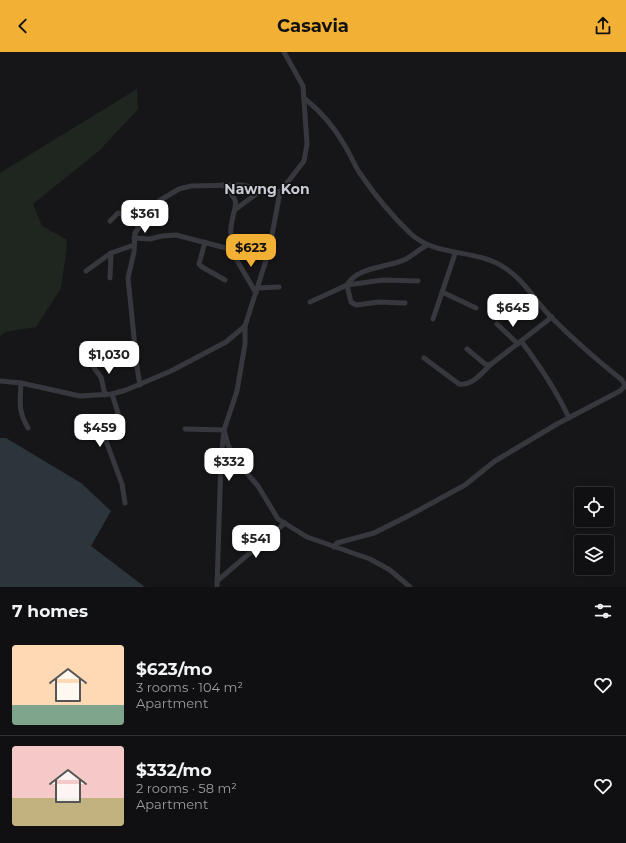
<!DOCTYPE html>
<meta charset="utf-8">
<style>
body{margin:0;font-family:Montserrat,sans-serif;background:#19191b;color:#f1f3f6;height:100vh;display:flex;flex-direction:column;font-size:15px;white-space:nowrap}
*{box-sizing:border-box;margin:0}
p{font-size:13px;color:#9c9d9f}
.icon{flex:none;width:22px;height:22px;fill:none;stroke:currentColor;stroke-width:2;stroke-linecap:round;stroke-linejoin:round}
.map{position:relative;height:535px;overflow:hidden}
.details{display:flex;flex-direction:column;background:#101012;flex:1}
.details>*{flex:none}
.tools{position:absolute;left:574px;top:435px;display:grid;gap:8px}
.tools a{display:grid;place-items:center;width:40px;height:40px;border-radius:4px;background:#101012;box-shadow:0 4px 16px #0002,0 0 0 1px #303032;font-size:20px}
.price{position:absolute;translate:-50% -34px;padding:0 9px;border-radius:8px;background:#fff;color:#222;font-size:13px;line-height:26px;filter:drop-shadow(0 1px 2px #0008)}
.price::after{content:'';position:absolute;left:50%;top:24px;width:12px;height:9px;margin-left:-6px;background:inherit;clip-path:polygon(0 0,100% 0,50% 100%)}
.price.selected{background:#f2b134;color:#111}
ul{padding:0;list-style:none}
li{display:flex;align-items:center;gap:12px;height:100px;padding:0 12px}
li+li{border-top:1px solid #303032}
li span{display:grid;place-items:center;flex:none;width:112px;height:80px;border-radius:4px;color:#555}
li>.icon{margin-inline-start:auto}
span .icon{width:48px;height:48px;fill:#fffc;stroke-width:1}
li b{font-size:17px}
h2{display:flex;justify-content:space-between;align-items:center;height:48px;padding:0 12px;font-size:17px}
header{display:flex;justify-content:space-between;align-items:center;height:52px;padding:0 12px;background:#f2b134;color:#111;font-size:18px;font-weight:700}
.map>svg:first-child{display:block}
</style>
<header><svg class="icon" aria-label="back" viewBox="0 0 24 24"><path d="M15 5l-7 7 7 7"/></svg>Casavia<svg class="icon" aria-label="share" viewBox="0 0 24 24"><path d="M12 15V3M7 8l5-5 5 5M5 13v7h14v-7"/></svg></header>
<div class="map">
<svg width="626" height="535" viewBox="0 0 626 535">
<rect width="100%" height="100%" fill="#161618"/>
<!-- green -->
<polygon fill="#1e261f" points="137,37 138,57 100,98 33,152 42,174 66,187 67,194 61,236 36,275 5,280 0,284 0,121"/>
<!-- water -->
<polygon fill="#2c353c" points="0,386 6,386 81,431 111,459 91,494 145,535 0,535"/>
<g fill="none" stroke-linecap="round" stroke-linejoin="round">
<!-- minor -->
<g stroke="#37383d" stroke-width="5">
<polyline points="284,0 303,34 307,92 304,109 280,140 269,199 245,274 245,292 237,339 224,378 228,393 238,411 258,434 278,467 307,485 370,507 390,518 410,535"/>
<path d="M304,46C319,58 335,76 345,94C350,102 354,112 359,120C374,142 391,163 410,181C436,206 476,196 505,216C524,228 536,250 552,266C574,288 598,309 622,328L625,334L620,339L557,372L495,409L465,433L410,463L374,481L337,491L334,495"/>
<path d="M223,133C243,153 234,150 231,175C230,183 232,192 232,200"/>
<polyline points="236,157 263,137"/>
<polyline points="110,169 118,161 126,163 139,175"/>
<polyline points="134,186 150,187 162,184 176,183 226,196 232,200 256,241"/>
<polyline points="205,190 199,212 202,215 225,228"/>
<polyline points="86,219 111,201 134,193"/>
<polyline points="110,226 111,201"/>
<polyline points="258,236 279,235"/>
<polyline points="442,240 476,256"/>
<path d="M310,250L347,233C358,214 388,216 406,207C413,203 420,197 427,193"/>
<polyline points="405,251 379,250 356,253 351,250 347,233 383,228 418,229"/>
<polyline points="433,267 455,202"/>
<polyline points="497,272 518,292"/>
<path d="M521,289C540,314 556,338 569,366"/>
<polyline points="467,297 485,312 490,313 552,265"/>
<path d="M424,306L459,332C472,334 482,321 490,313"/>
<polyline points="94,316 101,325 105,343"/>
<polyline points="0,329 21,331 80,344 112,342 126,338 171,319 226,290 245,274"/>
<path d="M21,331C20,350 18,359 28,376"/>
<polyline points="140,333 137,315 128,226 134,200 135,181 139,175 159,149 179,137 191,134 241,133 280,140"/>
<polyline points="112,342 118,361 117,363 107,370 102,378 122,432 125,451"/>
<polyline points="185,377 224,378 221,407 217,535"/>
<polyline points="217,529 285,471"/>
</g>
</g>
<g text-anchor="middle" stroke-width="3.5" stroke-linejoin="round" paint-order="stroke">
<!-- quarter labels -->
<g font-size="14" font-weight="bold" fill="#c9ccd4" stroke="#111113">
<text x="267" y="142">Nawng Kon</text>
</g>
</g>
</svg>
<div class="tools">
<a><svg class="icon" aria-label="locate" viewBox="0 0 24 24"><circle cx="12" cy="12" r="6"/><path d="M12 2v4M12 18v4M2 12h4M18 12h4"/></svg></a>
<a><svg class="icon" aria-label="layers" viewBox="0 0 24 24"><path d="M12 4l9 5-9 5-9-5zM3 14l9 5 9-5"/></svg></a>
</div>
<b class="price" style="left:145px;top:182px">$361</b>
<b class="price selected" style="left:251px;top:216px">$623</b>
<b class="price" style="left:513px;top:276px">$645</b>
<b class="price" style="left:109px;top:323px">$1,030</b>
<b class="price" style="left:100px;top:396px">$459</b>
<b class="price" style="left:229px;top:430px">$332</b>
<b class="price" style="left:256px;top:507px">$541</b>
</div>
<section class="details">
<h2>7 homes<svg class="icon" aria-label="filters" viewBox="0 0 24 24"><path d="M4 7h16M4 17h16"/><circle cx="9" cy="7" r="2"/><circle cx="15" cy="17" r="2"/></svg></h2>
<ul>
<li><span style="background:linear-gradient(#ffd9b3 75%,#7fa58c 0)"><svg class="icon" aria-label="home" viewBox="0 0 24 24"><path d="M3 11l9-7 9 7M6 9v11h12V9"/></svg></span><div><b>$623/mo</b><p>3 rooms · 104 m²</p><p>Apartment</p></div><svg class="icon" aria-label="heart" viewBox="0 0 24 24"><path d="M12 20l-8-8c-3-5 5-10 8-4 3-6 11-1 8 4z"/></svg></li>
<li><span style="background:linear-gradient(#f6c9c9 65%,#c2b280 0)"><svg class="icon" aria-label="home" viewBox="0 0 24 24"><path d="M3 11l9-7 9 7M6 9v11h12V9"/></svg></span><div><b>$332/mo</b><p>2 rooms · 58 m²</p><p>Apartment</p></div><svg class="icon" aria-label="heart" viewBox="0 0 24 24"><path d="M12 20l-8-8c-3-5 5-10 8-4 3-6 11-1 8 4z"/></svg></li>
</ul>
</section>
